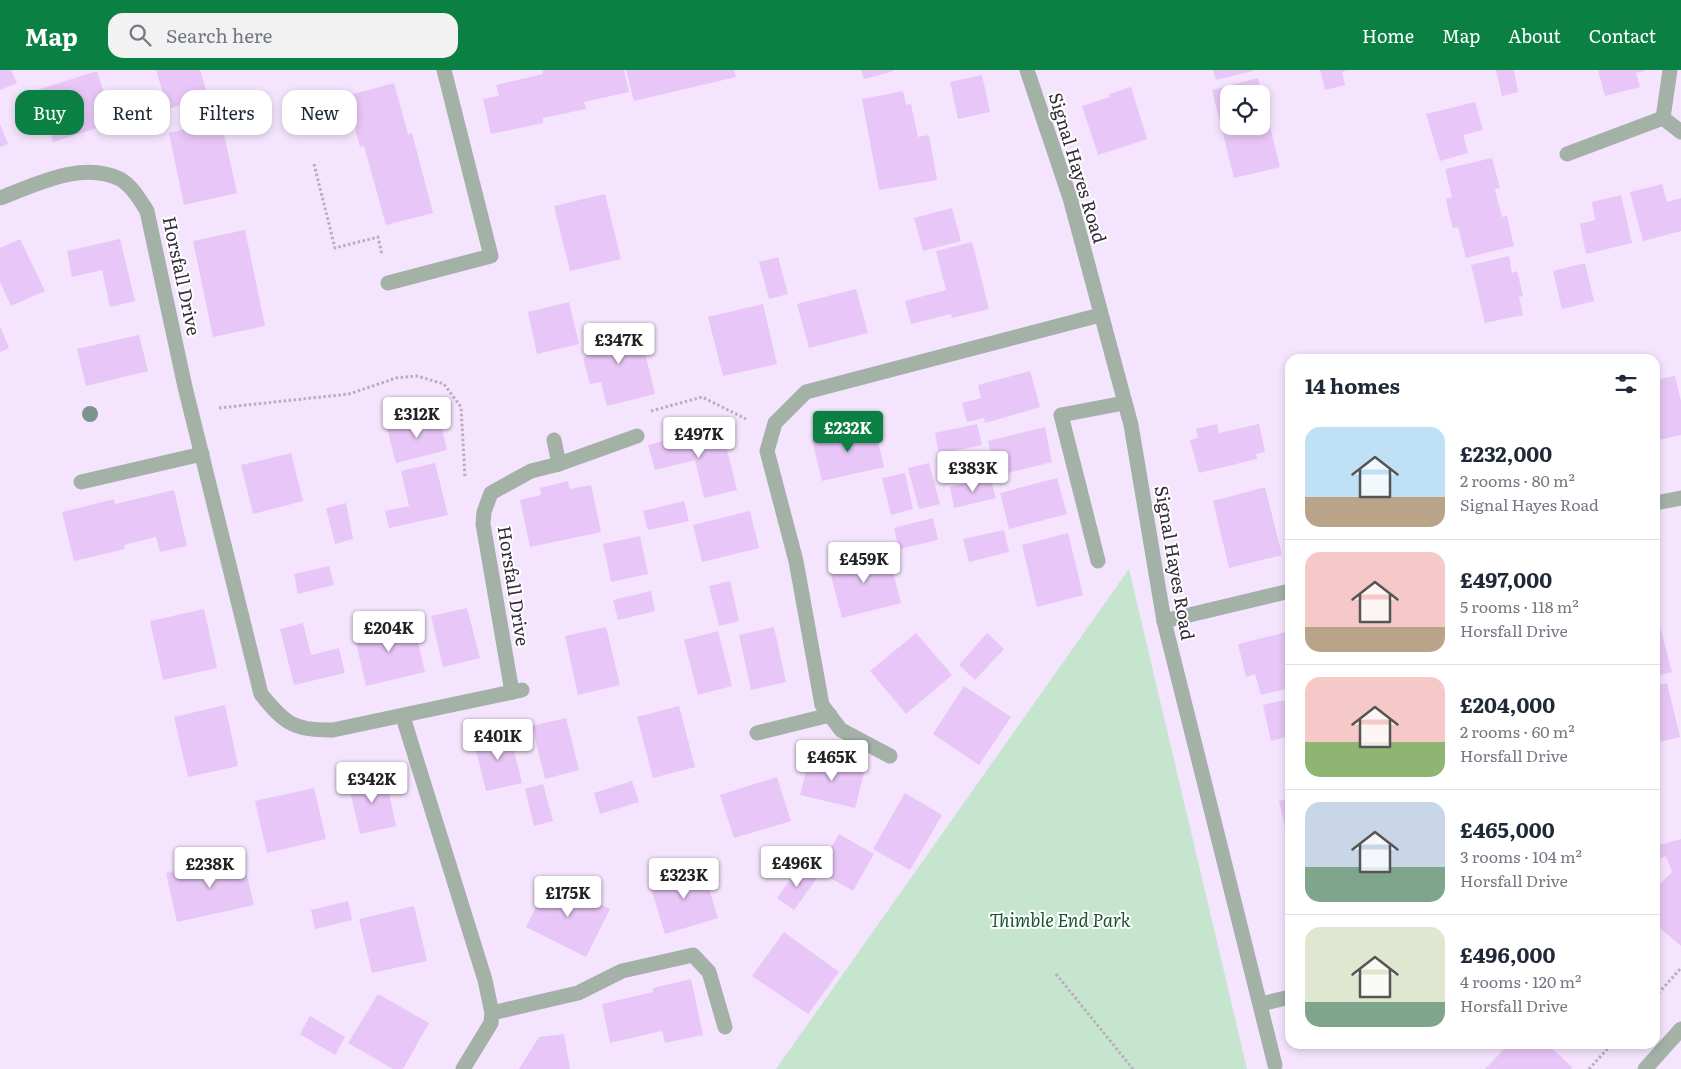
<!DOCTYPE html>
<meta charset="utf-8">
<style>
body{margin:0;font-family:Literata,serif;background:#f2f2f3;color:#1f2937;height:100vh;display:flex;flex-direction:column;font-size:19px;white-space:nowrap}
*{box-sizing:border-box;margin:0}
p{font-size:16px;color:#747a83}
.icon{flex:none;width:28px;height:28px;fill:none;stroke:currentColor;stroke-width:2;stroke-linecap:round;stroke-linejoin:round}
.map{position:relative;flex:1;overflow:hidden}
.details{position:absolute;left:1285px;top:284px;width:375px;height:695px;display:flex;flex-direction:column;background:#fff;border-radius:15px;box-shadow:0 2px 8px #0003}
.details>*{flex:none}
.banner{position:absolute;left:15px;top:20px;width:475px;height:45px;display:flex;gap:10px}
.fabs{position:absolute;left:1220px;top:15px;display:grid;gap:10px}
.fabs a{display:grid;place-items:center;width:50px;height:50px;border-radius:10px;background:#fff;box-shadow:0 2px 8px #0003;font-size:25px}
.price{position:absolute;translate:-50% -42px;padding:0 11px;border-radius:5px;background:#fff;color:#222;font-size:16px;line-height:32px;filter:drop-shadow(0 1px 2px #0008)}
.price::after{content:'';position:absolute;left:50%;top:30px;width:15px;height:11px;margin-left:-8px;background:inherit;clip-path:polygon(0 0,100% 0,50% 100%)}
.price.selected{background:#0b8043;color:#fff}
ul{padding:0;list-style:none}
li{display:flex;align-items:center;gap:15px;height:125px;padding:0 20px}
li+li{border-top:1px solid #e0e1e3}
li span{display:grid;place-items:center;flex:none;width:140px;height:100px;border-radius:15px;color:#555}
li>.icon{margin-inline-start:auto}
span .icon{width:60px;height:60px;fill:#fffc;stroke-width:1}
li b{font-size:21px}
h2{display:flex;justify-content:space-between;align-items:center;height:60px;padding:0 20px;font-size:21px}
.pill{padding:0 18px;border-radius:15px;background:#fff;box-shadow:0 2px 8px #0003;font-size:18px;line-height:45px}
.pill.selected{background:#0b8043;color:#fff}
header{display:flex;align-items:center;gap:30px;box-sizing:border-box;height:70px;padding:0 25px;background:#0b8043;color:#fff}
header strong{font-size:24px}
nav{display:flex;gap:28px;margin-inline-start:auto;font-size:18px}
.search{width:350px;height:45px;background:#f2f2f3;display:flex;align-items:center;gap:12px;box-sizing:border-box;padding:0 18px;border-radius:15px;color:#747a83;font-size:19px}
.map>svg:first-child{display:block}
</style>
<header>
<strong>Map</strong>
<div class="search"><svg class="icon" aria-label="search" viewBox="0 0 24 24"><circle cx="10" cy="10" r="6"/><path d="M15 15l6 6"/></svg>Search here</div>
<nav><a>Home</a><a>Map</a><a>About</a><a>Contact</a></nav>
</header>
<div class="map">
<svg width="1681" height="999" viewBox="0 0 1681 999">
<rect width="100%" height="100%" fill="#f5e4fd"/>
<!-- green -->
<polygon fill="#c5e5ce" points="1129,499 1247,999 776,999"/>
<!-- building -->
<g fill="#e8c6f7">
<polygon points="0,0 11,0 17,13 0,20"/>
<polygon points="156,0 200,0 208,26 168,39"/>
<polygon points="543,0 624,0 629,22 584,32 586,39 543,48 543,53 491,64 483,29 499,26 496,15 543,4"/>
<polygon points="626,0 734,0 736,7 634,31"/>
<polygon points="861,0 893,0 894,1 864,9"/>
<polygon points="1213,0 1253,0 1253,1 1216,10"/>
<polygon points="1320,0 1347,0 1342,2 1345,15 1325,20"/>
<polygon points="1496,0 1514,0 1518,22 1502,26"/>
<polygon points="1598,0 1644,0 1644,1 1636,3 1640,17 1605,26"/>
<polygon points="97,1 113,53 53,72 37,20"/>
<polygon points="982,5 990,42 958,49 950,12"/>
<polygon points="1258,8 1262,24 1229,24 1229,56 1261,56 1262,24 1280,97 1234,108 1212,20"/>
<polygon points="394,13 408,64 412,63 433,143 386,155 364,76 360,77 346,26"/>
<polygon points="1131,17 1147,69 1098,85 1082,36 1110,27 1109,24"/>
<polygon points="903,21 906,35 911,34 918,67 929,65 937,110 879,120 862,29"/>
<polygon points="1475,32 1483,60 1463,65 1468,83 1440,91 1426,44"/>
<polygon points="221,51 237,123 184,135 169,63"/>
<polygon points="0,54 8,74 0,77"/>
<polygon points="1492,88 1500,118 1495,119 1498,132 1502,147 1507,146 1514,176 1466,188 1458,157 1453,158 1449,144 1446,129 1452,127 1445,99"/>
<polygon points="1662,114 1667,132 1681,128 1681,161 1643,171 1630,122"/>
<polygon points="605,124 621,189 570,201 554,136"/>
<polygon points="1621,125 1632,173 1586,184 1580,154 1595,150 1592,132"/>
<polygon points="952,138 961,171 923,181 914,148"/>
<polygon points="245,160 265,256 213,267 193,171"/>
<polygon points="20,169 45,221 11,236 0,212 0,178"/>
<polygon points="120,169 135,231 110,237 102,200 72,207 67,181"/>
<polygon points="972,172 989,239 952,248 951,244 911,254 905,231 946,220 936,181"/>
<polygon points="1509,186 1512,203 1517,201 1523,226 1519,227 1523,245 1485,253 1471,195"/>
<polygon points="778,187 788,224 769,229 759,192"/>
<polygon points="1585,193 1594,231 1562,239 1553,201"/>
<polygon points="856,219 868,263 809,278 797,234"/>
<polygon points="569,232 579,274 537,284 528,242"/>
<polygon points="763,234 777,294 723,306 708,247"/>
<polygon points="638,255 655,324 607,336 601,312 590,314 583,287 590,285 586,268"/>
<polygon points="0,256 9,278 0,282"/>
<polygon points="139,265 148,301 86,316 77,279"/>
<polygon points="1030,301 1040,337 985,353 984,348 967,352 962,333 981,328 978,315"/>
<polygon points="1675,306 1681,331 1681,365 1655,371 1655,310"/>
<polygon points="439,346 447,380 396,393 387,358"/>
<polygon points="977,354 982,375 939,384 935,363"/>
<polygon points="1217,354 1219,363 1259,354 1265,382 1256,384 1257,389 1199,403 1190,370 1198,368 1196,359"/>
<polygon points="874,355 884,397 822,411 812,370"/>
<polygon points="721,356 737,420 704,428 695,390 655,400 648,375"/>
<polygon points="1045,357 1052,392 996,406 988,371"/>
<polygon points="291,383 303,431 253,444 241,395"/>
<polygon points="435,393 448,445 389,458 385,441 409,436 401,401"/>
<polygon points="929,393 940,434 919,439 908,398"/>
<polygon points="905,403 913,439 891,445 882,408"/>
<polygon points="990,407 996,428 954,438 950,417"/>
<polygon points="1057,408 1067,444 1009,459 1000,423"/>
<polygon points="568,411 570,419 591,415 601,462 530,477 520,430 541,425 540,418"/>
<polygon points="1265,417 1282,485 1229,498 1213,431"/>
<polygon points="174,420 187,476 160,482 156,467 124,475 125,479 74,491 62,442 114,429 115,434"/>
<polygon points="684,431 689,451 648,460 643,441"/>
<polygon points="346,433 353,469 335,474 326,438"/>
<polygon points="750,441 759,478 702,492 693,455"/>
<polygon points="933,448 938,470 899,479 894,458"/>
<polygon points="1004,460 1009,482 969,492 963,469"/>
<polygon points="1068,463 1083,525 1037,537 1022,475"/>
<polygon points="640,466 648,504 611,512 603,474"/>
<polygon points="887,479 901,533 842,548 828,494"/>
<polygon points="329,496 334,515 298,524 294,504"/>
<polygon points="730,511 739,551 719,556 709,516"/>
<polygon points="651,521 655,541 618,550 613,530"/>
<polygon points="467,538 480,588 443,597 431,546"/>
<polygon points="204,539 217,598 163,610 150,551"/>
<polygon points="1658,549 1672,602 1655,606 1655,550"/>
<polygon points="413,551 425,602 366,616 354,564"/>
<polygon points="303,553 311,585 339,578 345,603 294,615 280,559"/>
<polygon points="606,557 620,615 578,625 565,566"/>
<polygon points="774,557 786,612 751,620 739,565"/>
<polygon points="718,561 732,616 698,625 684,570"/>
<polygon points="1290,561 1290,618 1261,625 1255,604 1246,607 1238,574"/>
<polygon points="916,563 952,605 906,644 870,601"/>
<polygon points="987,563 1004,579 975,610 959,595"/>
<polygon points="1667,613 1680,667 1655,673 1655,616"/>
<polygon points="964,616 1011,647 979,695 933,664"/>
<polygon points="1290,629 1290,666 1271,671 1263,635"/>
<polygon points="225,635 238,696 188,707 174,647"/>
<polygon points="679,636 695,697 653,708 637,647"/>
<polygon points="566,648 579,700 545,709 532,656"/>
<polygon points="509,660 522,713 486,721 473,669"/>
<polygon points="810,686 865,699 855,738 800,725"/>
<polygon points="385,705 396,756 360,764 348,713"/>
<polygon points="777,707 791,751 734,768 720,725"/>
<polygon points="632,711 639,732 600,744 594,723"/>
<polygon points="543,714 553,751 534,756 525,719"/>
<polygon points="314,718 326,769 267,783 255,731"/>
<polygon points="905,723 942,745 910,800 873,779"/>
<polygon points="1290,728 1290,774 1289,774 1279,731"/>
<polygon points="839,764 874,784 853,821 818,801"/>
<polygon points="1681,769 1681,876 1655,854 1655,819 1672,802 1666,786 1658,789 1655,776"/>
<polygon points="242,785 254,835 177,852 166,803"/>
<polygon points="702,796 718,848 665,864 649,812"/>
<polygon points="800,796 817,808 794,840 777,828"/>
<polygon points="550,809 610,839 586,887 526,857"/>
<polygon points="348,831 352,850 315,859 311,840"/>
<polygon points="414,836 427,891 372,903 359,849"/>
<polygon points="784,862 839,902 808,944 752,906"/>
<polygon points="691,909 703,965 665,973 662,961 610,973 602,934 653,922 653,918"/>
<polygon points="378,924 429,953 403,999 393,999 348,973"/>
<polygon points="310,946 345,967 335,985 300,964"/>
<polygon points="564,964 570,999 519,999 539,967"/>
<polygon points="1509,974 1547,974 1572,997 1571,999 1485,999"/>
</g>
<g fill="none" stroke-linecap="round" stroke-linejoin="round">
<!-- path -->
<g stroke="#baacc1" stroke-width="3" stroke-dasharray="2.5 2.5" stroke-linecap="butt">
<polyline points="314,94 335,178 378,167 382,185"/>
<polyline points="219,338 349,324 396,308 417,306 444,314 461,337 465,407"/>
<polyline points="651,341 702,327 746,349"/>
<polyline points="1056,904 1133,999"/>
<polyline points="1655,927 1681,898"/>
<polyline points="1589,999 1612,974"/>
</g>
<!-- minor -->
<g stroke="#a3b1a7" stroke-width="15">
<polyline points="1027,0 1070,128 1131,355 1164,551 1275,995"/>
<polyline points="1663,48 1670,0"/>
<polyline points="1567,84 1663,48 1681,62"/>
<path d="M0,128C35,115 82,90 120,109C132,116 140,130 147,141L185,317L261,624C284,653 294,661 333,660L522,620"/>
<polyline points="388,213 491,186 444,0"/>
<polyline points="554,370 559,394"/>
<polyline points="81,412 202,384"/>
<polyline points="1655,433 1681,428"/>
<polyline points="1098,491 1061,345 1124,333"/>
<polyline points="1164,551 1290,521"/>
<polyline points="512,622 483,454 484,442 491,423 531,401 559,394 637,366"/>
<polyline points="403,647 485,910 492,943 491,953 463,999"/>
<polyline points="757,663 830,645"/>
<polyline points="890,686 841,660 822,635 796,491 767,381 775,353 806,322 1100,245"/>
<polyline points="1261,934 1290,927"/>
<polyline points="492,943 578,923 622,901 693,885 709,902 725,957"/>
<polyline points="1645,999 1681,959"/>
</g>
</g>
<!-- trees -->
<circle fill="#7b958d" cx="90" cy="344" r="8"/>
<g text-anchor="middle" stroke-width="4" stroke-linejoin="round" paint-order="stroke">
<!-- street labels -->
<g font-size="18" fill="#342c37" stroke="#fff">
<text transform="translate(1077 98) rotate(73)" y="6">Signal Hayes Road</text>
<text transform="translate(181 206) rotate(78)" y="6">Horsfall Drive</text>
<text transform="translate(1174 493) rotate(80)" y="6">Signal Hayes Road</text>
<text transform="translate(513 516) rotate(81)" y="6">Horsfall Drive</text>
</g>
<!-- park labels -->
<g font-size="18" font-style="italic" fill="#185532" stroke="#fff">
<text x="1060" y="857">Thimble End Park</text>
</g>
</g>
</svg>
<div class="fabs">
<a><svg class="icon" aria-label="locate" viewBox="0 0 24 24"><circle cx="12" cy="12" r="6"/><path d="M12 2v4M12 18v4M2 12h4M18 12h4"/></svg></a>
</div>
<b class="price" style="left:619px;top:295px">£347K</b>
<b class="price" style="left:417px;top:369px">£312K</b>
<b class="price selected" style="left:848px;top:383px">£232K</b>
<b class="price" style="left:699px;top:389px">£497K</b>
<b class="price" style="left:973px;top:423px">£383K</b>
<b class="price" style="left:864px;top:514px">£459K</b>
<b class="price" style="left:389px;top:583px">£204K</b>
<b class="price" style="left:498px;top:691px">£401K</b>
<b class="price" style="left:832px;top:712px">£465K</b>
<b class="price" style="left:372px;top:734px">£342K</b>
<b class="price" style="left:797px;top:818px">£496K</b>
<b class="price" style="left:210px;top:819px">£238K</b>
<b class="price" style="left:684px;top:830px">£323K</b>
<b class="price" style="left:568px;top:848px">£175K</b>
<div class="banner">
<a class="pill selected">Buy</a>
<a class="pill">Rent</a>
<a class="pill">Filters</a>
<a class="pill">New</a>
</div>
<section class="details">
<h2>14 homes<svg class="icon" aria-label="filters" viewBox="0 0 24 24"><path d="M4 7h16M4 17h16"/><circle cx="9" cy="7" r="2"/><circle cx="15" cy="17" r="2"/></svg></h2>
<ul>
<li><span style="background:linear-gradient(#bfe0f5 70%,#b9a48a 0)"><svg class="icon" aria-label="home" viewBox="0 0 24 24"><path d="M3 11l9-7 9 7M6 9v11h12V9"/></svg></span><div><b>£232,000</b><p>2 rooms · 80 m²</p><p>Signal Hayes Road</p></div></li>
<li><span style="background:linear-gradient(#f6c9c9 75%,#b9a48a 0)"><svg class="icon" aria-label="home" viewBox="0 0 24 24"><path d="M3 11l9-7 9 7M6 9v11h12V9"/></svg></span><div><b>£497,000</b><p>5 rooms · 118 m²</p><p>Horsfall Drive</p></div></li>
<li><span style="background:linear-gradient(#f6c9c9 65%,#8fb573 0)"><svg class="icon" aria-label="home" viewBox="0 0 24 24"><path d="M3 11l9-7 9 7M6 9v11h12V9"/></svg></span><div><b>£204,000</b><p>2 rooms · 60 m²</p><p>Horsfall Drive</p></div></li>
<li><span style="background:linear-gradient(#c9d6e8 65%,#7fa58c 0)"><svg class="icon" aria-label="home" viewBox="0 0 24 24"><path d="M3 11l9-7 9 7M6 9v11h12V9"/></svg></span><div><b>£465,000</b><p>3 rooms · 104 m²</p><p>Horsfall Drive</p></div></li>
<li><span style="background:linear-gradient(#dfe7d0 75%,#7fa58c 0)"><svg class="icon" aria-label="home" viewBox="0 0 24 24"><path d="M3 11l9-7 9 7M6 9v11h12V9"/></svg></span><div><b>£496,000</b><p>4 rooms · 120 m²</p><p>Horsfall Drive</p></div></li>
</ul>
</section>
</div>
